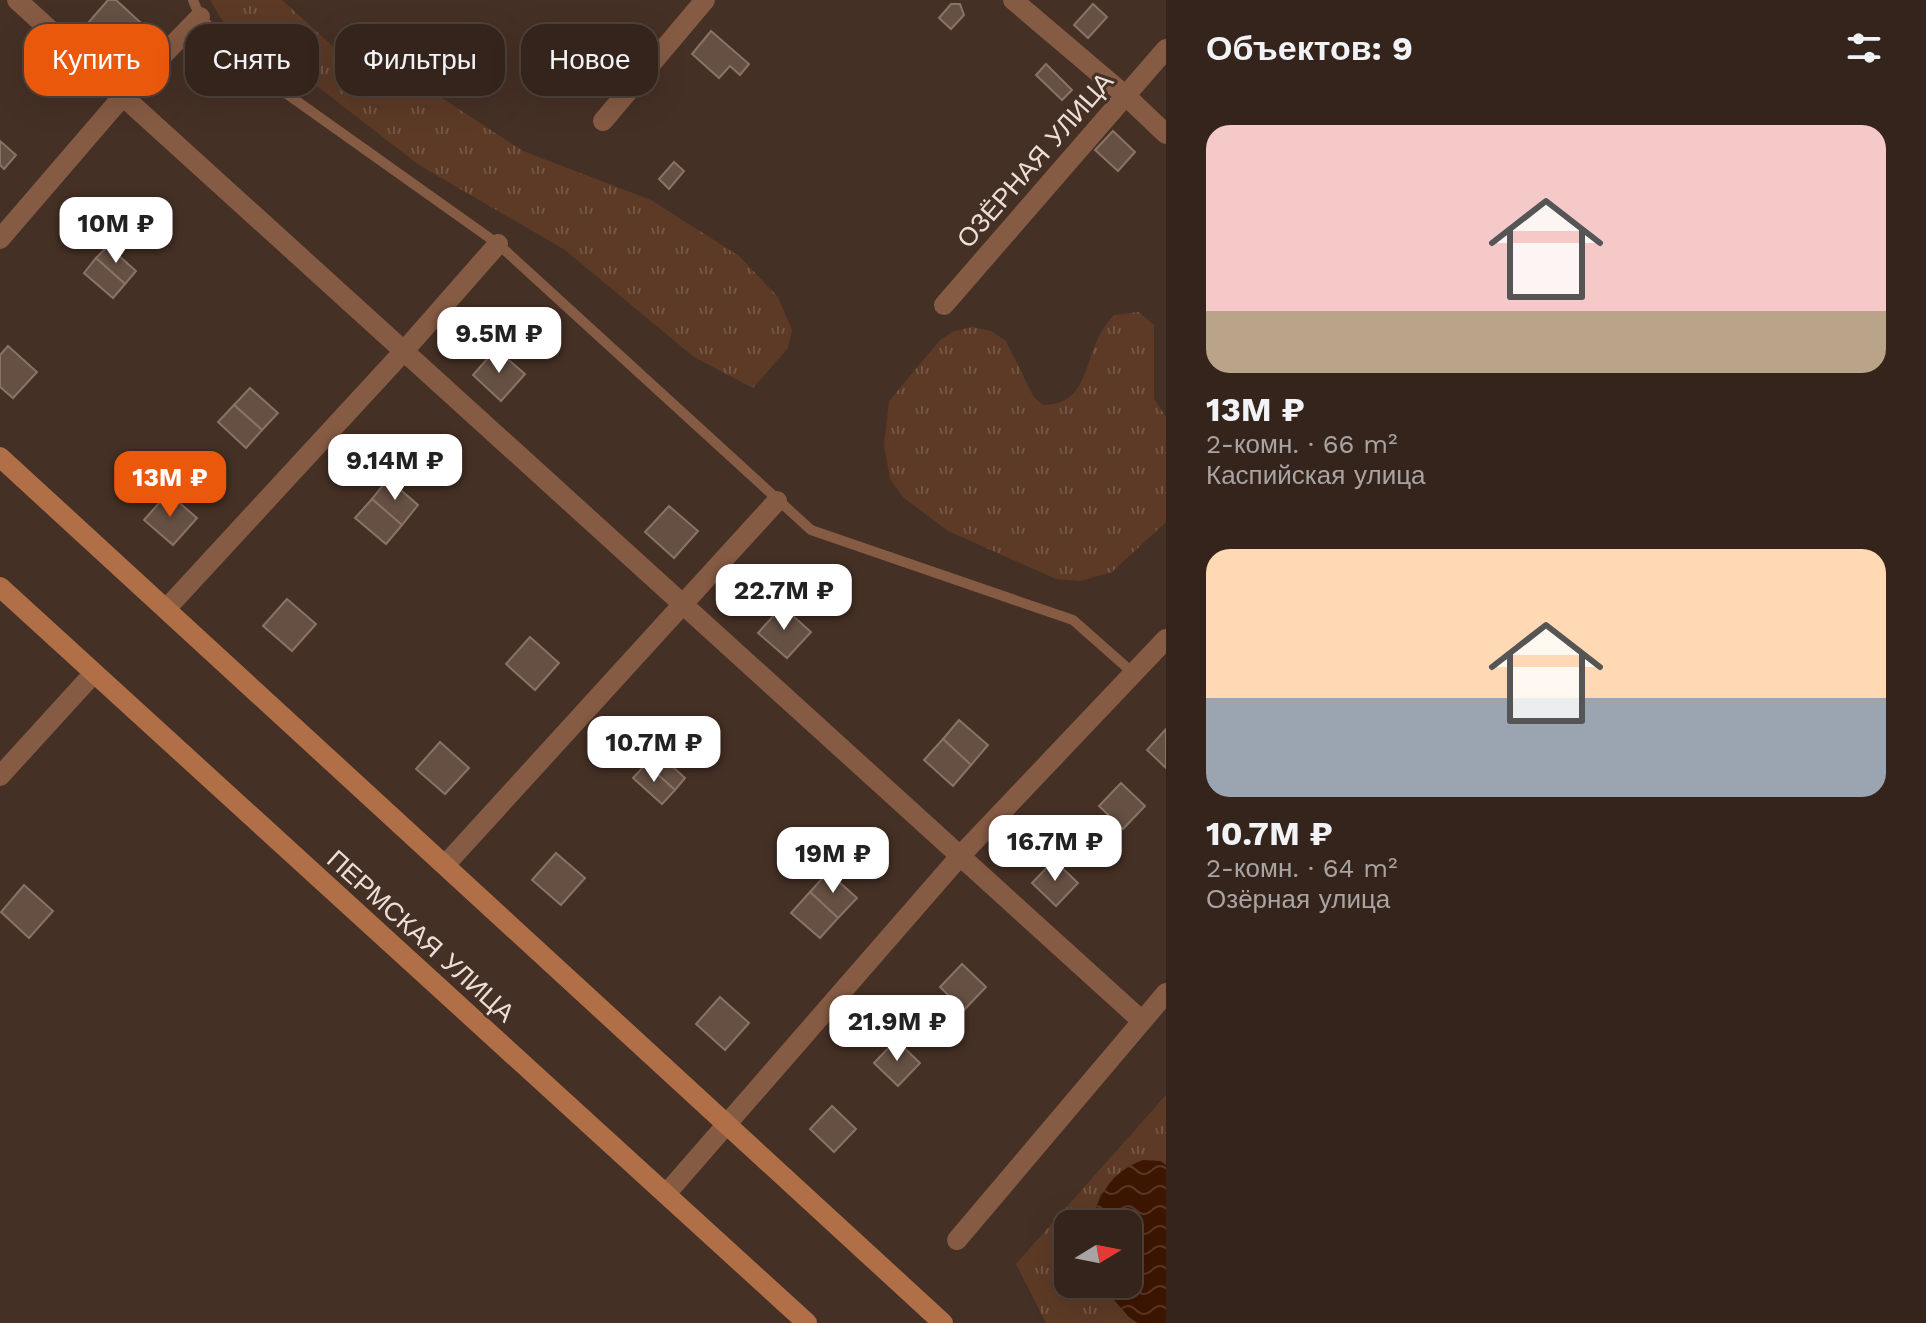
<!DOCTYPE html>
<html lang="ru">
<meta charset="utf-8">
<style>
body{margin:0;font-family:"Work Sans",sans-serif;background:#3c2c25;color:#f1f3f6;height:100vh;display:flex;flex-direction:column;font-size:30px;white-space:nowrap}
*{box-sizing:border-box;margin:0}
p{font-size:26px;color:#a9a4a3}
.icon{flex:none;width:44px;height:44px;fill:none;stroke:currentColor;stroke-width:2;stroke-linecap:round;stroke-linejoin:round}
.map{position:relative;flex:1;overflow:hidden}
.details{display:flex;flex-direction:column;background:#34241c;width:760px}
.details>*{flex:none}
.guide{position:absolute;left:24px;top:24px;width:760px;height:72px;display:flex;gap:16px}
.needle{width:52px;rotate:80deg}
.tools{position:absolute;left:1054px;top:1210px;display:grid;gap:16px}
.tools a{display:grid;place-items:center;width:88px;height:88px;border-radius:16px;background:#34241c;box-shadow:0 8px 32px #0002,0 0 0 2px #4e413b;font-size:40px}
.price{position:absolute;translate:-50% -68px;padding:0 18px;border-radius:16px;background:#fff;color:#222;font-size:26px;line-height:52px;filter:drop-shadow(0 2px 4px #0008)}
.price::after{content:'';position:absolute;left:50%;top:48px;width:24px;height:18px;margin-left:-12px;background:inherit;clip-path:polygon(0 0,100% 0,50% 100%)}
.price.current{background:#ea580c;color:#fff}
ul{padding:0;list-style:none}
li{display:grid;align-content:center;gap:16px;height:424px;padding:0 40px}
li span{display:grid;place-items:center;height:248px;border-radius:24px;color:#555}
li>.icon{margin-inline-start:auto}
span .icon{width:144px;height:144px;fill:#fffc;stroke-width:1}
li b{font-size:34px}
h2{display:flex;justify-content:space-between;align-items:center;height:96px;padding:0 40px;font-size:34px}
.pill{padding:0 28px;border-radius:24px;background:#34241c;box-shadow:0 8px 32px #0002,0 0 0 2px #4e413b;font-size:28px;line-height:72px}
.pill.current{background:#ea580c;color:#fff}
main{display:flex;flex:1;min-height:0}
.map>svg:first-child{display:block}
</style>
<main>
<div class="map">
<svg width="1166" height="1323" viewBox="0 0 1166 1323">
<defs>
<pattern id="grass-tufts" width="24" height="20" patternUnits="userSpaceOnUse" patternTransform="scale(2)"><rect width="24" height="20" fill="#5c3a26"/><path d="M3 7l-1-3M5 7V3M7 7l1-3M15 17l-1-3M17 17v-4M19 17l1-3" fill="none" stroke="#745645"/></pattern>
<pattern id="water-waves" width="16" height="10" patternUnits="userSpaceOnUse" patternTransform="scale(2)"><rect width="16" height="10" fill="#3c1600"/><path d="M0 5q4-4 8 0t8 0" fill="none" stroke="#583724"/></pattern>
</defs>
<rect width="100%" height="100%" fill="#453025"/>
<!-- grass -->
<g fill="url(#grass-tufts)">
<polygon points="210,0 282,0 337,50 428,89 523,151 651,200 739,256 778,297 792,330 788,348 753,388 694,357 565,250 419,165 309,80 252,50 224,23"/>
<path d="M1139,312L1154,325V399L1166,417V522L1112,572L1080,581L1056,579L948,531L904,498L890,479L884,445L889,401L940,340L954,331L973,327L991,331L1006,341L1033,396L1043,405C1086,405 1084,365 1099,336C1103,328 1109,321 1114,315Z"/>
<polygon points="1166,1095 1166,1165 1160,1161 1100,1194 1091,1224 1068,1224 1068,1284 1100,1284 1129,1317 1138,1323 1046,1323 1016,1264"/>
</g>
<!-- water -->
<path fill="url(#water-waves)" d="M1143,1160L1160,1161L1166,1165V1323H1138L1129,1317L1100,1284H1128V1224H1091C1100,1193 1111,1172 1143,1160Z"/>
<!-- building -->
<g fill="#665044" stroke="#8a7265" stroke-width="2">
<polygon points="108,0 116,0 140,22 116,49 88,23"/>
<polygon points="951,4 960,4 964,15 951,29 939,18"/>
<polygon points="1093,4 1107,17 1088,38 1074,25"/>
<polygon points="711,31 749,64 740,75 730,66 719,78 692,54"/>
<polygon points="634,38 652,55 642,66 624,50"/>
<polygon points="1046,64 1072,90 1062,100 1036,75"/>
<polygon points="1113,131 1135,152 1118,171 1095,150"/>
<polygon points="0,141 16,155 4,169 0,165"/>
<polygon points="674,162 684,171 669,189 659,179"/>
<polygon points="108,246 136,271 125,284 96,258"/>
<polygon points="96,258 125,284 113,298 84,273"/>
<polygon points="8,346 37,372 13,398 0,387 0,355"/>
<polygon points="496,349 525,374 501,401 473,375"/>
<polygon points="250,388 278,413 262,430 234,405"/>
<polygon points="234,405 262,430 246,448 218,422"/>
<polygon points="388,479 418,505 402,525 372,499"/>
<polygon points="168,493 197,518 173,545 144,520"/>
<polygon points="372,499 402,525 386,544 355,518"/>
<polygon points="669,506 698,531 674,558 645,532"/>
<polygon points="287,599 316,624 292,651 263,626"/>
<polygon points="782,606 811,632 787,658 758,633"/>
<polygon points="530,637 559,663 535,690 506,664"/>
<polygon points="959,720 988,745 971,765 943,739"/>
<polygon points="1166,729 1166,768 1147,750"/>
<polygon points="943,739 971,765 953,786 924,760"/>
<polygon points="440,742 469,768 445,794 416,769"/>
<polygon points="657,752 685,778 675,790 646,764"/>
<polygon points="646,764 675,790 662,804 633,778"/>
<polygon points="1121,783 1145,806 1123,829 1099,806"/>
<polygon points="556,853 585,878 561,905 532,880"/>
<polygon points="1054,860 1078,883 1056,906 1032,883"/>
<polygon points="828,872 857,898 838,918 810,892"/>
<polygon points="24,885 53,911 29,938 1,912"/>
<polygon points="810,892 838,918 820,938 791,913"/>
<polygon points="962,964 986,987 964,1010 940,987"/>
<polygon points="720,997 749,1023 725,1050 696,1024"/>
<polygon points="896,1040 920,1063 898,1086 874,1063"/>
<polygon points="832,1106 856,1129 834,1152 810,1129"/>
</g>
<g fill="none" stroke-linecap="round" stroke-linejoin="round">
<!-- lane -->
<polyline stroke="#865b44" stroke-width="10" points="193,0 200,17 249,67 498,244 811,530 1073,620 1133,673"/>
<!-- street -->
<g stroke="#865b44" stroke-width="20">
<polyline points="17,0 1142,1021"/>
<polyline points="1013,0 1126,96 1166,134"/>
<polyline points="603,121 705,0"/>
<polyline points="0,239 123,96 200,17"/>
<polyline points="944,305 1166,49"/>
<polyline points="167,608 404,351 498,244"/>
<polyline points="0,776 94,673"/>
<polyline points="446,864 777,501"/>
<polyline points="666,1194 961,855 1166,639"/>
<polyline points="957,1240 1166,993"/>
</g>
<!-- secondary -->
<g stroke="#b16f48" stroke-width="20">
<polyline points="0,457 943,1323"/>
<polyline points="0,587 807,1323"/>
</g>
</g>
<g text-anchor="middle" stroke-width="6" stroke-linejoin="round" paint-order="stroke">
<!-- street labels -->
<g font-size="26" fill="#eddfd8" stroke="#453025">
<text transform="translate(1035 160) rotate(-49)" y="9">ОЗЁРНАЯ УЛИЦА</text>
<text transform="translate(421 936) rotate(42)" y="9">ПЕРМСКАЯ УЛИЦА</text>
</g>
</g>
</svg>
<div class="tools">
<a><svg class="needle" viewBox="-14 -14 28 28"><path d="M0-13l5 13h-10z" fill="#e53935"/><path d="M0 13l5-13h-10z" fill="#a9a4a3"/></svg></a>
</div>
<b class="price" style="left:116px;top:265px">10M ₽</b>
<b class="price" style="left:499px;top:375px">9.5M ₽</b>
<b class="price" style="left:395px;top:502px">9.14M ₽</b>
<b class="price current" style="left:170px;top:519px">13M ₽</b>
<b class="price" style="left:784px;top:632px">22.7M ₽</b>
<b class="price" style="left:654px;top:784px">10.7M ₽</b>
<b class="price" style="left:1055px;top:883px">16.7M ₽</b>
<b class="price" style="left:833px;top:895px">19M ₽</b>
<b class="price" style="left:897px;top:1063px">21.9M ₽</b>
<div class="guide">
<a class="pill current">Купить</a>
<a class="pill">Снять</a>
<a class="pill">Фильтры</a>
<a class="pill">Новое</a>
</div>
</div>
<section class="details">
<h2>Объектов: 9<svg class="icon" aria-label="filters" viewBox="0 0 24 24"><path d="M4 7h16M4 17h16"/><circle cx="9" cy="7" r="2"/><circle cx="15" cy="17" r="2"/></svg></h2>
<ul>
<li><span style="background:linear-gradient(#f6c9c9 75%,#b9a48a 0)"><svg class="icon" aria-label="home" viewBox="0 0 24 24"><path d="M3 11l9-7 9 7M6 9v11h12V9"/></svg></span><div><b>13M ₽</b><p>2-комн. · 66 m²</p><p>Каспийская улица</p></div></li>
<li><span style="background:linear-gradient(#ffd9b3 60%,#9aa5b1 0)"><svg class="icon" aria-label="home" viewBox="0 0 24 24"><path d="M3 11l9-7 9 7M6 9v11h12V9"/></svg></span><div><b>10.7M ₽</b><p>2-комн. · 64 m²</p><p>Озёрная улица</p></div></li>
</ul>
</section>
</main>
